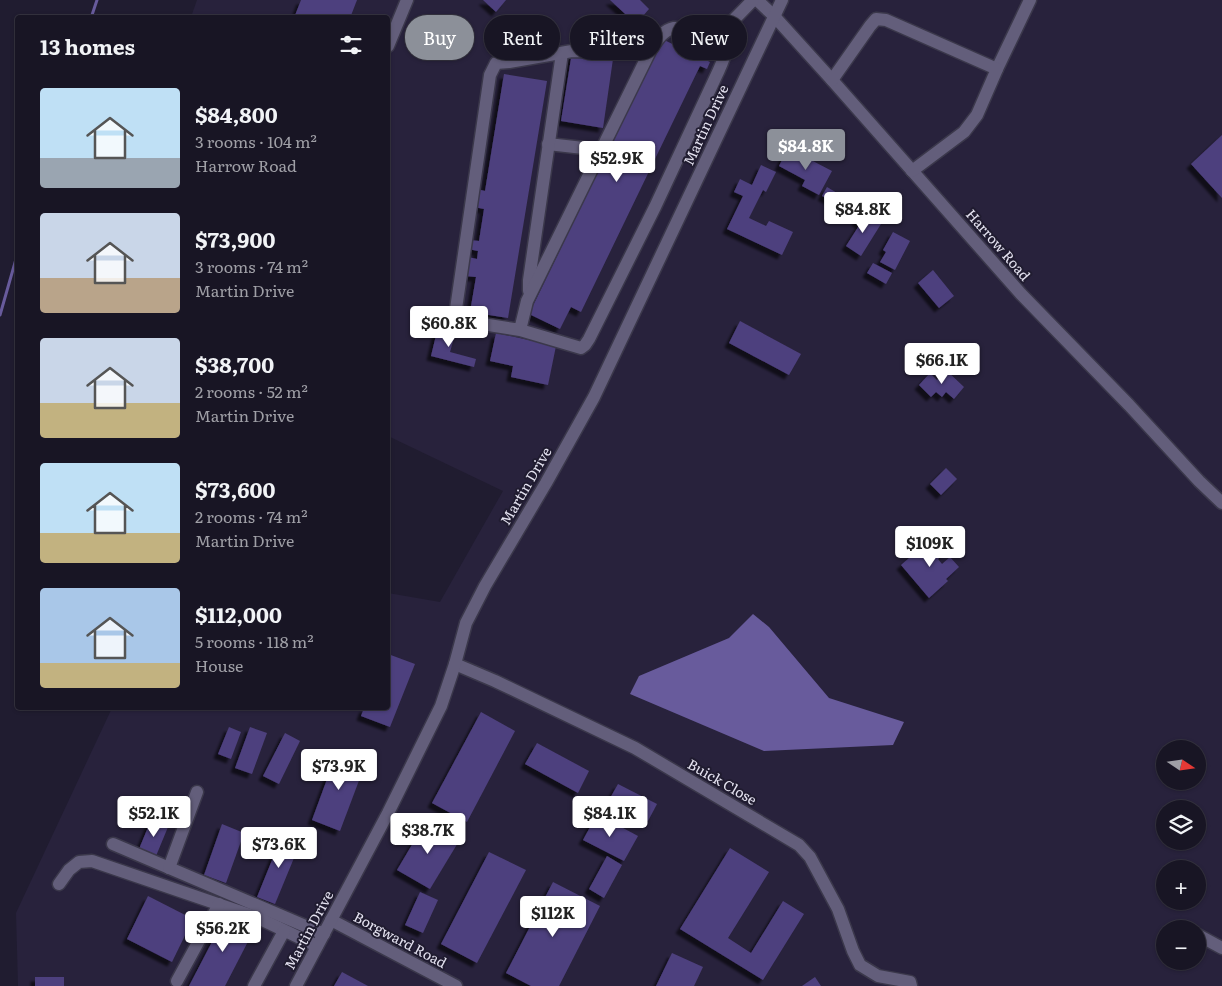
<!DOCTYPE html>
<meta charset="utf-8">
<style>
body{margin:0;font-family:Literata,serif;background:#211e2c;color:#f1f3f6;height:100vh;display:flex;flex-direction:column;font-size:19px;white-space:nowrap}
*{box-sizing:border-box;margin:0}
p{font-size:16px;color:#9f9fa6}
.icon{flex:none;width:28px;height:28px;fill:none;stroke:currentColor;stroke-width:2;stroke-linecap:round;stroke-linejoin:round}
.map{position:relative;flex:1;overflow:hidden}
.sheet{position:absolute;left:15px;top:15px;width:375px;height:695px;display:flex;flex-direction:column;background:#181524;border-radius:5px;box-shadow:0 1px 4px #0004,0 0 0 1px #363441}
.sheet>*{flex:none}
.banner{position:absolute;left:405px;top:15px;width:475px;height:45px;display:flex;gap:10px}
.needle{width:32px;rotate:103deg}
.controls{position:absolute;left:1156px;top:740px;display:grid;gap:10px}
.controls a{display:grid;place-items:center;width:50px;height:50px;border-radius:50%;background:#181524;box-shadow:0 1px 4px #0004,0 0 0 1px #363441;font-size:25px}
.price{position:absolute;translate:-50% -42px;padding:0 11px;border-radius:5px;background:#fff;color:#222;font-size:16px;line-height:32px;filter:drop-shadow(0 1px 2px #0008)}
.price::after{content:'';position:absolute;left:50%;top:30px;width:15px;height:11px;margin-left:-8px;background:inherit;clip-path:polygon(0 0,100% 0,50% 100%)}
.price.active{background:#8c9099;color:#fff}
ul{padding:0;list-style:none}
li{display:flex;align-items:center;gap:15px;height:125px;padding:0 25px}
li span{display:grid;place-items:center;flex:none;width:140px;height:100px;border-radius:5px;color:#555}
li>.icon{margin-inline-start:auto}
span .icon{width:60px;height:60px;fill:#fffc;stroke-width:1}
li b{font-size:21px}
h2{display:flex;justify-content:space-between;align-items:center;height:60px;padding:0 25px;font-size:21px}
.tag{padding:0 18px;border-radius:22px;background:#181524;box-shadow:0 1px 4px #0004,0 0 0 1px #363441;font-size:18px;line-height:45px}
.tag.active{background:#8c9099;color:#fff}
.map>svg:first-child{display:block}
</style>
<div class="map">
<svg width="1222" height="986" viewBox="0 0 1222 986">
<defs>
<filter id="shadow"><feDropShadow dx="-4.5" dy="4.5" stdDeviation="1" flood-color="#0009"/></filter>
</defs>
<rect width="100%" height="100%" fill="#201c30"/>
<!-- built -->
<path fill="#28223c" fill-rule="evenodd" d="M197,0H1222V986H18L16,913L112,708H388V593L440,602L503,491L388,436V18L191,17ZM1165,749H1198V781H1165ZM1165,809H1198V841H1165ZM1165,869H1198V901H1165ZM1165,929H1198V961H1165Z"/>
<!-- water -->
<polygon fill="#685b9c" points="753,614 769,627 829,698 904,722 893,745 764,751 630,694 639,676 729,638"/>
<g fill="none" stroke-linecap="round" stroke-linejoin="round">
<!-- stream -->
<g stroke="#685b9c" stroke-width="3">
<polyline points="91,18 97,0"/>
<polyline points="0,315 18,252"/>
</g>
</g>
<!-- building -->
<g fill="#4e407e" filter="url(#shadow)">
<polygon points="301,0 357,0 350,18 294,18"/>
<polygon points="483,0 506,0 496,12"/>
<polygon points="610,0 640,0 649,9 636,24"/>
<polygon points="662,39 710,62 707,69 700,66 581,312 571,307 560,329 529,314"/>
<polygon points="572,52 613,59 603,128 561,121"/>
<polygon points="504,74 547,81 508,318 470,312 476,277 465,276 468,257 477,259 478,251 468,249 470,240 479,241 484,209 474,207 477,189 485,191"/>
<polygon points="1222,135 1222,198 1191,164"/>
<polygon points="788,148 832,171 819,195 802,186 805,180 779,166"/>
<polygon points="761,165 776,172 766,192 763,190 749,218 766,226 769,221 793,232 782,255 727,229 743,196 734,192 740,179 752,185"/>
<polygon points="827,187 842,196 837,204 822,196"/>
<polygon points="862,212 881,224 861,256 846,246 860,224 856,221"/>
<polygon points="893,232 910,241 895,270 880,262 886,252 883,250"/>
<polygon points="873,263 892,273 886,284 867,273"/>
<polygon points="933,270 954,296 939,308 918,283"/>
<polygon points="740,321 801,354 789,375 729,343"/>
<polygon points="438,327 456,331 450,352 476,359 474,367 431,356"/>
<polygon points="496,333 556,346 548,385 511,377 513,366 490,361"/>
<polygon points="946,370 964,387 954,399 946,392 942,397 936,392 931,397 919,385 930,373 937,380"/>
<polygon points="946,468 957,479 941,495 930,484"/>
<polygon points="933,537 946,552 938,559 942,564 950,557 959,567 946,579 948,581 929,598 901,565"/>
<polygon points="388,654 415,664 390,727 361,716 364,708 388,708"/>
<polygon points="481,712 515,731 467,822 432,803"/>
<polygon points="229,727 241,732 231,759 218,754"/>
<polygon points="250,727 267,733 252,774 235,768"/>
<polygon points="285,733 300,741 279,784 263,776"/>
<polygon points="537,743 589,771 578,793 525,764"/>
<polygon points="337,752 366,762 340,831 312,820"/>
<polygon points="618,784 657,804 648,821 609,800"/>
<polygon points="597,814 638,836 624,861 583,840"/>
<polygon points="151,820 168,827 156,856 139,849"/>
<polygon points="426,821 459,841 430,889 397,870"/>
<polygon points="222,824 244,833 226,883 204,875"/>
<polygon points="283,833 301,841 275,904 257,897"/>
<polygon points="730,848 769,872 728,938 751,953 783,901 804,914 763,980 680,929"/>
<polygon points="489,852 526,870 477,963 441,944"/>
<polygon points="607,856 622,865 604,898 589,889"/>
<polygon points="553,882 600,906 559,986 531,986 506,973"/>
<polygon points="420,892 438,900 423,933 405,925"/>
<polygon points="148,896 193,919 172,962 127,939"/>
<polygon points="227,913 255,928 225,986 189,986"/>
<polygon points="672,953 703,967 694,986 656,986"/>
<polygon points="342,972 368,986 334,986"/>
<rect x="35" y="977" width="29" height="9"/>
<polygon points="815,977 821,986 802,986"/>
</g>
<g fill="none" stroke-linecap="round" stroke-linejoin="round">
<defs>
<g id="minor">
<polyline points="757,0 774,16 832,80 1021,294 1129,405 1199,481 1222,503"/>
<polyline points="718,36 753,0"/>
<polyline points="388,46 407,0"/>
<polyline points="997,69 1030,0"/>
<polyline points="832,80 870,26 876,19 886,20 997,69 977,115 964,132 912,171"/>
<polyline points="548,144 601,150"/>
<polyline points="529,291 529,280 562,53"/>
<path d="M520,330L527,301L651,49C657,40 663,30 674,28C680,27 692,31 698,32C704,33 712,34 717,36C732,44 723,61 718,72L655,207L589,339L585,345L581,348L520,330L476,323L461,316L456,309L490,75L496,63L509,62L572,51L623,52L651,49"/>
<polyline points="455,664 495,681 635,748 799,845 810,857 838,909 853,951 860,965 878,976 910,982 911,986"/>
<polyline points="113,844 324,934"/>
<polyline points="169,868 197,792"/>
<polyline points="59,884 69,870 79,862 92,861 256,917 317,946"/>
<polyline points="331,920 456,986"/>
<polyline points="1183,928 1185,929"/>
<polyline points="1198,935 1222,948"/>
<polyline points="177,981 219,904"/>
<polyline points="254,986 284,931"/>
<polyline points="296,986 388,813 441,706 455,664 466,623 485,586 546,483 594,397 782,0"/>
</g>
</defs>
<!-- minor casing -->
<use href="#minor" stroke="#3b384b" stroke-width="15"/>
<!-- minor -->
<use href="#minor" stroke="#635e7b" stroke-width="12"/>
</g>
<g text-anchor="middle" stroke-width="4" stroke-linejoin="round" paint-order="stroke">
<!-- street labels -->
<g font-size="14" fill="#e4e2f0" stroke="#201c30">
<text transform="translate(706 125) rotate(-65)" y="5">Martin Drive</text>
<text transform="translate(998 245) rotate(49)" y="5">Harrow Road</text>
<text transform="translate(526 486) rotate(-60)" y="5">Martin Drive</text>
<text transform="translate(722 782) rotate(30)" y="5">Buick Close</text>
<text transform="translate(309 930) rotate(-62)" y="5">Martin Drive</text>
<text transform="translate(400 940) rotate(28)" y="5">Borgward Road</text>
</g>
</g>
</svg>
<div class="controls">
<a><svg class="needle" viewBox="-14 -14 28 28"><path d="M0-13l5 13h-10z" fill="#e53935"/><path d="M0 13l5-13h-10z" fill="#9f9fa6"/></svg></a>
<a><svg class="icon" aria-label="layers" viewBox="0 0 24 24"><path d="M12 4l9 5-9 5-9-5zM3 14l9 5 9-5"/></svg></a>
<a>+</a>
<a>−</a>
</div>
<b class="price active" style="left:806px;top:171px">$84.8K</b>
<b class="price" style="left:617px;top:183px">$52.9K</b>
<b class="price" style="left:863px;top:234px">$84.8K</b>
<b class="price" style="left:449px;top:348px">$60.8K</b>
<b class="price" style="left:942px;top:385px">$66.1K</b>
<b class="price" style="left:930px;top:568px">$109K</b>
<b class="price" style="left:339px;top:791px">$73.9K</b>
<b class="price" style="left:154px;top:838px">$52.1K</b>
<b class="price" style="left:610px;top:838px">$84.1K</b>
<b class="price" style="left:428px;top:855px">$38.7K</b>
<b class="price" style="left:279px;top:869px">$73.6K</b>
<b class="price" style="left:553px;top:938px">$112K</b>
<b class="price" style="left:223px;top:953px">$56.2K</b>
<div class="banner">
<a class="tag active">Buy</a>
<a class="tag">Rent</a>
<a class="tag">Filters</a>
<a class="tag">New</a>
</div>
<section class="sheet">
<h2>13 homes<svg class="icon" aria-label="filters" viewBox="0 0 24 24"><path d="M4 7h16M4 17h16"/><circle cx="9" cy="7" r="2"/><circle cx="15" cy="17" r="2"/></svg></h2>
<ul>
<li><span style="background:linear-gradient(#bfe0f5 70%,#9aa5b1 0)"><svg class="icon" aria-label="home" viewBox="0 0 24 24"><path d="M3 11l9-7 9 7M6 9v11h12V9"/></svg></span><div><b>$84,800</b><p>3 rooms · 104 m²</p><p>Harrow Road</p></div></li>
<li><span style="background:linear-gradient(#c9d6e8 65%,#b9a48a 0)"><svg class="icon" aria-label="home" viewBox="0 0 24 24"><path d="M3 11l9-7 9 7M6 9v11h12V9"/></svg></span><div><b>$73,900</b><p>3 rooms · 74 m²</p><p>Martin Drive</p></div></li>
<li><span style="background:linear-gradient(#c9d6e8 65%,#c2b280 0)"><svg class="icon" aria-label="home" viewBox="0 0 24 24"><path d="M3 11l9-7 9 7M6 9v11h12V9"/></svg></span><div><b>$38,700</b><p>2 rooms · 52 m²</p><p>Martin Drive</p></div></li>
<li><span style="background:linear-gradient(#bfe0f5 70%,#c2b280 0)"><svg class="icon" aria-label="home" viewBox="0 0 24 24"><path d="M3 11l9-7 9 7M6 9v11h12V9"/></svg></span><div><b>$73,600</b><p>2 rooms · 74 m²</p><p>Martin Drive</p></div></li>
<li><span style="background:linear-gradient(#a9c7e8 75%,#c2b280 0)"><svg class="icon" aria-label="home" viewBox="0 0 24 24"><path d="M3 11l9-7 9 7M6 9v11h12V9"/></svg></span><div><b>$112,000</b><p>5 rooms · 118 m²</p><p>House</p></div></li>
</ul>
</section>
</div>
